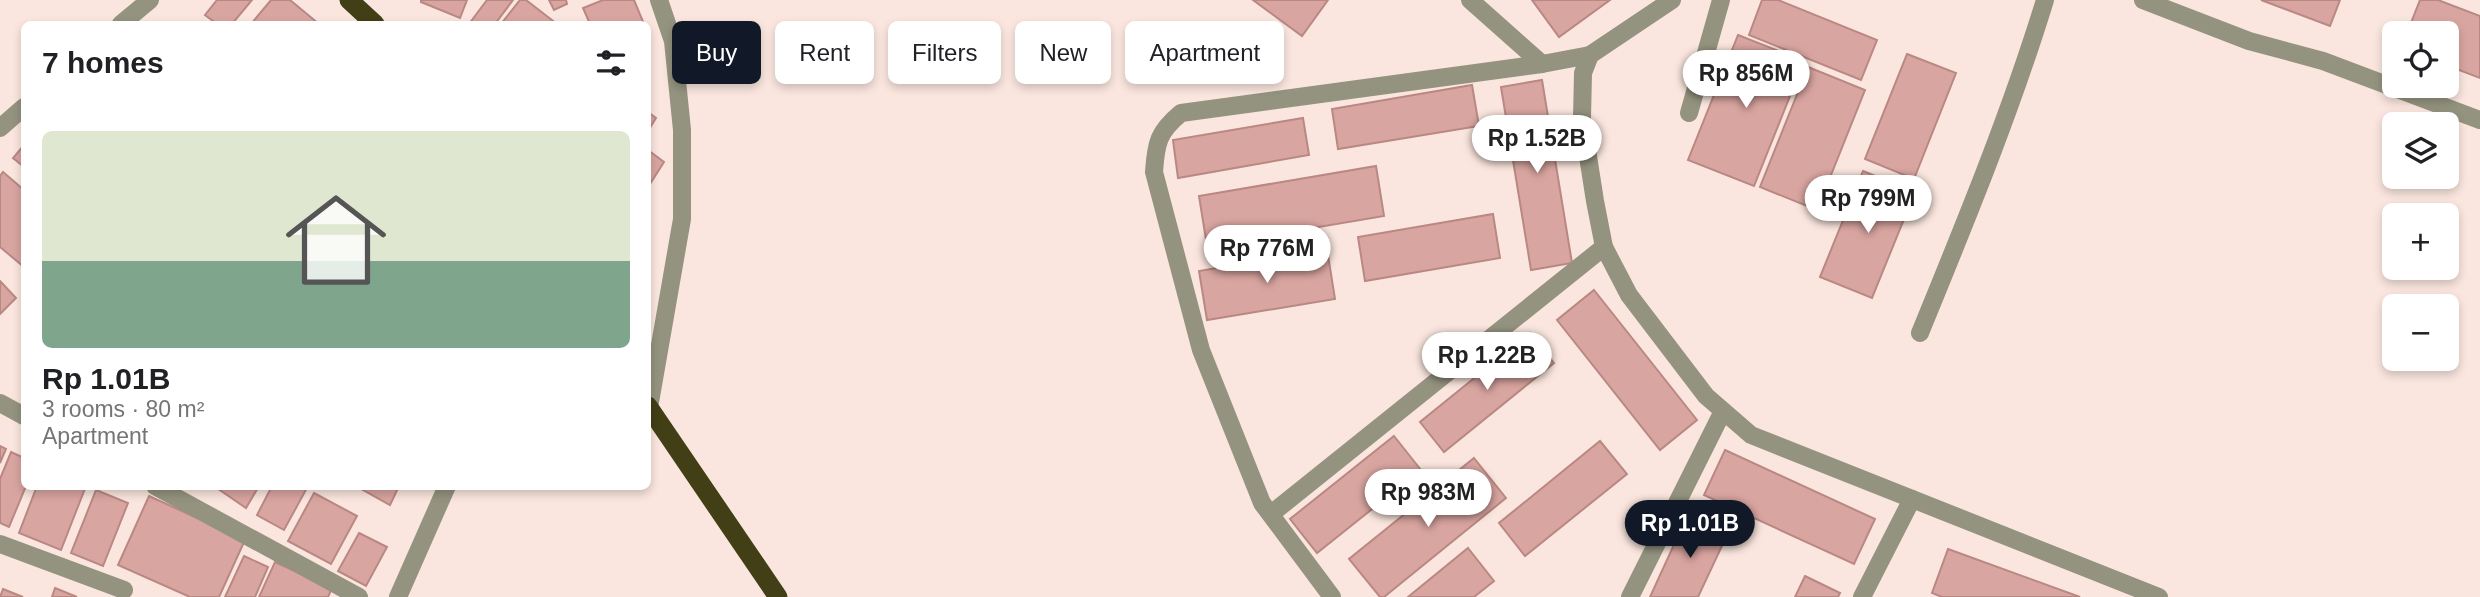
<!DOCTYPE html>
<meta charset="utf-8">
<style>
body{margin:0;font-family:Helvetica,sans-serif;background:#f6f6f6;color:#202124;height:100vh;display:flex;flex-direction:column;font-size:26px;white-space:nowrap}
*{box-sizing:border-box;margin:0}
p{font-size:23px;color:#757577}
.icon{flex:none;width:38px;height:38px;fill:none;stroke:currentColor;stroke-width:2;stroke-linecap:round;stroke-linejoin:round}
.map{position:relative;flex:1;overflow:hidden}
.side{position:absolute;left:21px;top:21px;width:630px;height:469px;display:flex;flex-direction:column;background:#fff;border-radius:10px;box-shadow:0 4px 10px #0003}
.side>*{flex:none}
.top-card{position:absolute;left:672px;top:21px;width:665px;height:63px;display:flex;gap:14px}
.buttons{position:absolute;left:2382px;top:21px;display:grid;gap:14px}
.buttons a{display:grid;place-items:center;width:77px;height:77px;border-radius:10px;background:#fff;box-shadow:0 4px 10px #0003;font-size:35px}
.price{position:absolute;translate:-50% -60px;padding:0 16px;border-radius:24px;background:#fff;color:#222;font-size:23px;line-height:46px;filter:drop-shadow(0 2px 4px #0008)}
.price::after{content:'';position:absolute;left:50%;top:42px;width:21px;height:16px;margin-left:-10px;background:inherit;clip-path:polygon(0 0,100% 0,50% 100%)}
.price.selected{background:#111827;color:#fff}
ul{padding:0;list-style:none}
li{display:grid;align-content:center;gap:14px;height:371px;padding:0 21px}
li span{display:grid;place-items:center;height:217px;border-radius:10px;color:#555}
li>.icon{margin-inline-start:auto}
span .icon{width:126px;height:126px;fill:#fffc;stroke-width:1}
li b{font-size:30px}
h2{display:flex;justify-content:space-between;align-items:center;height:84px;padding:0 21px;font-size:30px}
.tag{padding:0 24px;border-radius:10px;background:#fff;box-shadow:0 4px 10px #0003;font-size:24px;line-height:63px}
.tag.selected{background:#111827;color:#fff}
.map>svg:first-child{display:block}
</style>
<div class="map">
<svg width="2480" height="597" viewBox="0 0 2480 597">
<rect width="100%" height="100%" fill="#fae6de"/>
<!-- building -->
<g fill="#d9a5a0" stroke="#ba8883" stroke-width="2">
<polygon points="217,0 252,0 232,24 217,24 205,15"/>
<polygon points="271,0 290,0 319,24 251,24"/>
<polygon points="421,0 467,0 460,18 421,2"/>
<polygon points="487,0 513,0 495,24 469,24"/>
<polygon points="520,0 526,0 557,24 501,24"/>
<polygon points="549,0 566,0 567,4 554,10"/>
<polygon points="603,0 634,0 644,24 590,24 583,8"/>
<polygon points="1253,0 1328,0 1302,36"/>
<polygon points="1532,0 1610,0 1559,37"/>
<polygon points="1762,0 1778,0 1877,40 1861,80 1749,35"/>
<polygon points="2261,0 2340,0 2330,26"/>
<polygon points="2420,0 2438,0 2480,16 2480,78 2446,65 2446,33 2407,33"/>
<polygon points="1738,35 1804,61 1754,186 1688,160"/>
<polygon points="1907,54 1956,73 1914,179 1865,159"/>
<polygon points="1808,67 1865,90 1817,210 1760,187"/>
<polygon points="1542,80 1572,263 1531,270 1501,87"/>
<polygon points="1472,85 1479,126 1338,149 1332,109"/>
<polygon points="648,112 656,118 648,131"/>
<polygon points="1303,118 1309,155 1178,178 1173,140"/>
<polygon points="24,145 24,167 13,158"/>
<polygon points="648,150 664,162 648,187"/>
<polygon points="1376,166 1384,216 1207,246 1199,196"/>
<polygon points="1863,171 1915,192 1872,298 1820,277"/>
<polygon points="3,172 24,190 24,267 0,247 0,176"/>
<polygon points="1493,214 1500,258 1365,281 1358,237"/>
<polygon points="1327,249 1335,299 1207,320 1199,271"/>
<polygon points="0,281 16,298 0,314"/>
<polygon points="1594,290 1697,420 1660,450 1557,320"/>
<polygon points="1530,333 1554,363 1444,452 1420,422"/>
<polygon points="1394,436 1421,470 1317,553 1290,519"/>
<polygon points="1600,441 1627,474 1525,556 1499,523"/>
<polygon points="0,446 6,449 0,463"/>
<polygon points="1725,450 1875,519 1854,564 1704,495"/>
<polygon points="11,452 24,458 26,486 9,527 0,523 0,479"/>
<polygon points="1474,458 1506,498 1384,597 1380,597 1349,559"/>
<polygon points="37,486 86,486 61,550 19,533"/>
<polygon points="214,486 259,486 246,508"/>
<polygon points="272,486 308,486 284,530 257,515"/>
<polygon points="356,486 399,486 390,505"/>
<polygon points="96,490 128,503 103,566 71,553"/>
<polygon points="314,493 357,516 331,564 288,541"/>
<polygon points="149,496 245,540 219,597 190,597 118,565"/>
<polygon points="1688,514 1728,533 1698,597 1650,597"/>
<polygon points="359,533 387,547 366,586 338,571"/>
<polygon points="1468,548 1494,581 1474,597 1408,597"/>
<polygon points="1948,549 2080,597 1942,597 1932,593"/>
<polygon points="244,556 268,567 255,597 225,597"/>
<polygon points="275,562 332,588 328,597 259,597"/>
<polygon points="1805,576 1840,593 1838,597 1795,597"/>
<polygon points="55,588 77,597 52,597"/>
<polygon points="3,589 23,597 0,597"/>
</g>
<g fill="none" stroke-linecap="round" stroke-linejoin="round">
<!-- minor -->
<g stroke="#94937f" stroke-width="18">
<polyline points="1470,0 1542,64"/>
<polyline points="1672,0 1590,55 1583,73 1582,118 1595,201 1604,247 1629,295 1706,396 1751,435 2159,597"/>
<polyline points="2143,0 2249,41 2323,61 2480,120"/>
<polyline points="121,24 150,0"/>
<polyline points="1689,113 1721,0"/>
<polyline points="0,128 24,107"/>
<path d="M1920,333C1965,223 2010,114 2045,0"/>
<polyline points="0,403 24,416"/>
<polyline points="649,408 682,219 682,130 673,41 659,0"/>
<polyline points="155,486 359,597"/>
<polyline points="1271,514 1604,247"/>
<polyline points="0,544 124,590"/>
<polyline points="398,597 447,486"/>
<path d="M1332,597L1262,503L1201,350L1154,172C1156,143 1158,132 1181,113L1542,64L1590,55"/>
<polyline points="1630,597 1723,411"/>
<polyline points="1862,597 1912,499"/>
</g>
<!-- trunk -->
<g stroke="#423e16" stroke-width="19">
<polyline points="349,0 375,24"/>
<polyline points="648,406 778,597"/>
</g>
</g>
</svg>
<div class="buttons">
<a><svg class="icon" aria-label="locate" viewBox="0 0 24 24"><circle cx="12" cy="12" r="6"/><path d="M12 2v4M12 18v4M2 12h4M18 12h4"/></svg></a>
<a><svg class="icon" aria-label="layers" viewBox="0 0 24 24"><path d="M12 4l9 5-9 5-9-5zM3 14l9 5 9-5"/></svg></a>
<a>+</a>
<a>−</a>
</div>
<b class="price" style="left:1746px;top:110px">Rp 856M</b>
<b class="price" style="left:1537px;top:175px">Rp 1.52B</b>
<b class="price" style="left:1868px;top:235px">Rp 799M</b>
<b class="price" style="left:1267px;top:285px">Rp 776M</b>
<b class="price" style="left:1487px;top:392px">Rp 1.22B</b>
<b class="price" style="left:1428px;top:529px">Rp 983M</b>
<b class="price selected" style="left:1690px;top:560px">Rp 1.01B</b>
<div class="top-card">
<a class="tag selected">Buy</a>
<a class="tag">Rent</a>
<a class="tag">Filters</a>
<a class="tag">New</a>
<a class="tag">Apartment</a>
</div>
<section class="side">
<h2>7 homes<svg class="icon" aria-label="filters" viewBox="0 0 24 24"><path d="M4 7h16M4 17h16"/><circle cx="9" cy="7" r="2"/><circle cx="15" cy="17" r="2"/></svg></h2>
<ul>
<li><span style="background:linear-gradient(#dfe7d0 60%,#7fa58c 0)"><svg class="icon" aria-label="home" viewBox="0 0 24 24"><path d="M3 11l9-7 9 7M6 9v11h12V9"/></svg></span><div><b>Rp 1.01B</b><p>3 rooms · 80 m²</p><p>Apartment</p></div></li>
</ul>
</section>
</div>
